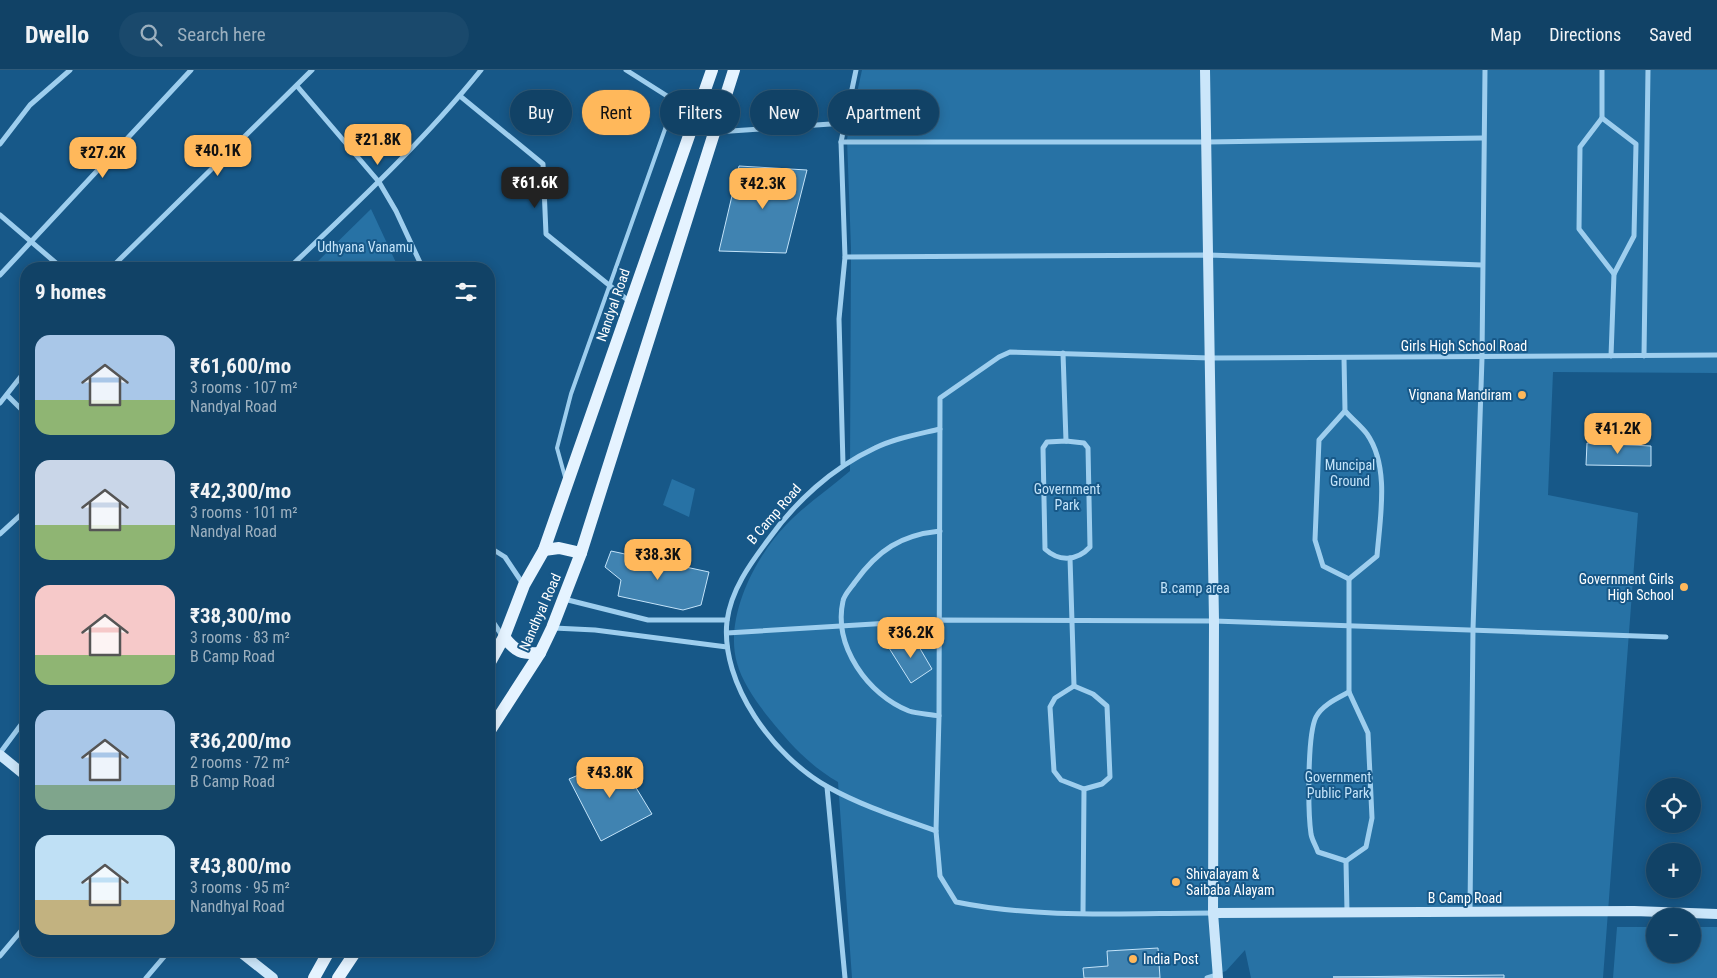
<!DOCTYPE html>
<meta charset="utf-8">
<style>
body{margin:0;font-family:"Roboto Condensed",sans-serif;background:#1a496c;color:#f1f3f6;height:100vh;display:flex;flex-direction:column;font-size:19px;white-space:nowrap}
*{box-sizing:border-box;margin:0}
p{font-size:16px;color:#9cb0bf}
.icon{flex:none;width:28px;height:28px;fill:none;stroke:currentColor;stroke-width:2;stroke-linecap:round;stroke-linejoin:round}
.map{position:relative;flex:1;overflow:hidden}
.sheet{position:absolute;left:20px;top:192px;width:475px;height:695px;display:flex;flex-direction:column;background:#114266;border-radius:20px;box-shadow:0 2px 12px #0003,0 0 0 1px #305b7a}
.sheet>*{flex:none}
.top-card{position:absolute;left:510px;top:20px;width:475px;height:45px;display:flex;gap:10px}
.buttons{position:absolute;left:1646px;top:708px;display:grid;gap:10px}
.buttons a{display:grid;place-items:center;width:55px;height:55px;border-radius:50%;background:#114266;box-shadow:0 2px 12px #0003,0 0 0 1px #305b7a;font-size:25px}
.price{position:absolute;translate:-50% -42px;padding:0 11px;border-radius:10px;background:#ffb85b;color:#111;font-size:16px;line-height:32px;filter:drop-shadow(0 1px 2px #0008)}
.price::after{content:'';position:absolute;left:50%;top:30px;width:15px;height:11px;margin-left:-8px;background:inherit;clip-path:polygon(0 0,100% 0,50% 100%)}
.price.on{background:#222;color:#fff}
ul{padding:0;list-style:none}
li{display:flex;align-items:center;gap:15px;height:125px;padding:0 15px}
li span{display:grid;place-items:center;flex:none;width:140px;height:100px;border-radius:15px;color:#555}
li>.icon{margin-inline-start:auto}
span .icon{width:60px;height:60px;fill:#fffc;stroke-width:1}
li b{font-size:21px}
h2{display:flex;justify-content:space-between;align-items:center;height:60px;padding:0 15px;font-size:21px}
.pill{padding:0 18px;border-radius:22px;background:#114266;box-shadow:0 2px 12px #0003,0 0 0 1px #305b7a;font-size:18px;line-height:45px}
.pill.on{background:#ffb85b;color:#111}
header{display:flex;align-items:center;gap:30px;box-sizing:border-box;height:70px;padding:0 25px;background:#114266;border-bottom:1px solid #305b7a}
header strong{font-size:24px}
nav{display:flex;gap:28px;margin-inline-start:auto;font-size:18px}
.search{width:350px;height:45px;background:#1a496c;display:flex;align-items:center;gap:12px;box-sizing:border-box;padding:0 18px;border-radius:28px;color:#9cb0bf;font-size:19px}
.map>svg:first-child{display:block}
</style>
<header>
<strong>Dwello</strong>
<div class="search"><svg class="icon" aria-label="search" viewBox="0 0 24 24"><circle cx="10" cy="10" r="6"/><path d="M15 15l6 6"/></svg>Search here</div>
<nav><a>Map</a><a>Directions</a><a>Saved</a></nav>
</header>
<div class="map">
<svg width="1717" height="908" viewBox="0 0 1717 908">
<rect width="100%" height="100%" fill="#175888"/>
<!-- green -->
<g fill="#2772a5">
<path d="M862,0H1717V303L1553,302L1548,425L1638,443L1603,908H1251L1245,880L1226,901L1205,908H852L838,712C810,696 789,673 769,648C757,633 742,612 737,593C724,548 755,487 786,455C805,435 829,419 850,401L851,178L847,69Z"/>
<polygon points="371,139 399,199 310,199"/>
<polygon points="672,409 695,419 689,447 663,435"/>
<polygon points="1617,857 1655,857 1655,884 1692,884 1693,857 1717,857 1717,908 1613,908"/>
</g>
<!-- building -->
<g fill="#4083b1" stroke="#c4e4fa">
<polygon points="739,96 807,100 786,183 719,181"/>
<polygon points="1587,373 1651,376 1651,396 1586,395"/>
<polygon points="611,481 709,502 701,535 683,540 618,526 621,510 605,497"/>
<polygon points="912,565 932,599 911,613 889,578"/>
<polygon points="618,688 652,744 601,771 569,709"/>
<polygon points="1158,878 1160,908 1084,908 1083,898 1108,896 1107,881"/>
<polygon points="1504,905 1504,908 1333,907"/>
</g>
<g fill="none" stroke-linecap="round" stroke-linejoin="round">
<!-- lane -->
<polyline stroke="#9eceee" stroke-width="4" points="565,407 557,378 571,324 675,31 699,30"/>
<!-- street -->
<g stroke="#9eceee" stroke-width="5">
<polyline points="626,0 675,31"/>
<polyline points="1602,0 1602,48 1580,77 1579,159 1614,204"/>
<polyline points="297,16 379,112 396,141 423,199"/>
<polyline points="460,26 543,94 546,164 630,232"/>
<polyline points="1602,48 1636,74 1634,166 1614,204 1611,286"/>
<polyline points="716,62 845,53"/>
<polyline points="841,72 1207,72 1483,68"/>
<polyline points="0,74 30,35 70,0"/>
<polyline points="0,145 63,199"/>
<polyline points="845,187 1209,185 1482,195"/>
<polyline points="110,199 312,0"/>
<path d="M288,199C355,135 423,72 481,0"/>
<polyline points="0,205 191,0"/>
<polyline points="1063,283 1066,371"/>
<polyline points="1644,286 1648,0"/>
<path d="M1344,288L1345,341C1352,349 1361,356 1367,364C1390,397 1380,448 1377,486L1349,509"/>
<polyline points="7,325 26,344"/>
<polyline points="0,333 26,300"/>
<polyline points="1345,341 1319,370 1315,470 1323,496 1349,509"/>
<path d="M1066,371L1084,373L1088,378L1090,477C1077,491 1059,492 1045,479L1043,378L1047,372Z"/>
<polyline points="843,394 839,249 845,187 841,72 856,0"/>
<polyline points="0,464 26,440"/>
<polyline points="489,477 505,487 523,514"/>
<polyline points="1070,488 1074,616"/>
<polyline points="564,529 648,550 727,550"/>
<polyline points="489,546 503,567"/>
<polyline points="554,558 595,560 727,577"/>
<polyline points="727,563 940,550 1214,551 1666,567"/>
<polygon points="1074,616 1093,624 1107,636 1110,707 1102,714 1084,719 1061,710 1054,701 1050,637 1055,628"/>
<path d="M939,646C930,644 918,644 909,641C868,625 833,576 843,531C844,525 851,518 855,512C878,480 901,465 940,461"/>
<polyline points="0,683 26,648"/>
<polyline points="827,717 845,908"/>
<path d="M936,761C900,748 862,736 828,717C774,687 720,614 727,551C731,520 750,494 768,470C795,432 832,398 875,378C895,368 919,364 940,359"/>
<polyline points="1346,791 1366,777 1372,748 1368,663 1349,622 1349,509"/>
<path d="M1346,791L1318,782C1316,776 1312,770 1311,764C1308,743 1307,665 1316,647C1322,635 1338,628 1349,622"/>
<polyline points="1346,791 1347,842"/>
<polyline points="1470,841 1473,559 1482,288 1485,0"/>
<polyline points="1083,843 1084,719"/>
<path d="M1213,843C1128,843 1039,849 956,832L940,806L936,761L939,646L940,328L999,287L1010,282L1210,288L1717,285"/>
<polyline points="0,886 26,855"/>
<polyline points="146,908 169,881"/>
<polyline points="1207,908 1217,905"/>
</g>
<!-- secondary -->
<g stroke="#cbe6fa" stroke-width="10">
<polyline points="1205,0 1214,551 1213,843 1218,908"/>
<polyline points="0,685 26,706"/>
<polyline points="1213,843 1634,841 1717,844"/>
<polyline points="239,881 273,908"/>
</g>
<!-- primary -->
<g stroke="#e5f3ff" stroke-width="12">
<polyline points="544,480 559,478 581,483"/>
<path d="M504,567C516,582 521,584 540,583"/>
<polyline points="489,594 504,567 524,515 544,480 712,0"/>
<polyline points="489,662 540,583 552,558 581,483 734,0"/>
<polyline points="314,908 329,881"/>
<polyline points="338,908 356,881"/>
</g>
</g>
<!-- markers -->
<g fill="#ffb85b" stroke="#175888" stroke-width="2">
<circle cx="1522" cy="325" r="5"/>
<circle cx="1684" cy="517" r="5"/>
<circle cx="1176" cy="812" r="5"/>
<circle cx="1133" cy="889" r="5"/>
</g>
<g text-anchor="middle" stroke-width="4" stroke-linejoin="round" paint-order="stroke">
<!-- park labels -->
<g font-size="14" fill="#c4e4fa" stroke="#175888">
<text x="365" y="182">Udhyana Vanamu</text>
<text x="1350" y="400">Muncipal<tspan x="1350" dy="16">Ground</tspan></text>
<text x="1067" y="424">Government<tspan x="1067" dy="16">Park</tspan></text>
<text x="1195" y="523">B.camp area</text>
<text x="1338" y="712">Government<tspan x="1338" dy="16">Public Park</tspan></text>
</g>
<!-- street labels -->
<g font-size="14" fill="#fff" stroke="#175888">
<text transform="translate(613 235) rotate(-71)" y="5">Nandyal Road</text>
<text x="1464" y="281">Girls High School Road</text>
<text transform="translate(774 444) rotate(-49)" y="5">B Camp Road</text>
<text transform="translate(540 542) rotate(-66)" y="5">Nandhyal Road</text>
<text x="1465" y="833">B Camp Road</text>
</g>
<!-- poi labels -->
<g font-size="14" fill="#fff" stroke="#175888" text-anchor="end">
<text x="1512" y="330">Vignana Mandiram</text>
<text x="1674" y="514">Government Girls<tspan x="1674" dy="16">High School</tspan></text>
<text x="1186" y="809" text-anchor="start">Shivalayam &amp;<tspan x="1186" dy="16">Saibaba Alayam</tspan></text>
<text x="1143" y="894" text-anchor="start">India Post</text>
</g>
</g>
</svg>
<div class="buttons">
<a><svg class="icon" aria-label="locate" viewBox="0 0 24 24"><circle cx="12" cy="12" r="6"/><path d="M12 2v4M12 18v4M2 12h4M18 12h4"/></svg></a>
<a>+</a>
<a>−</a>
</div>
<b class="price" style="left:378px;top:96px">₹21.8K</b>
<b class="price" style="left:218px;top:107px">₹40.1K</b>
<b class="price" style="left:103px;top:109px">₹27.2K</b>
<b class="price on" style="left:535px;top:139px">₹61.6K</b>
<b class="price" style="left:763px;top:140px">₹42.3K</b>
<b class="price" style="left:1618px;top:385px">₹41.2K</b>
<b class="price" style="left:658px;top:511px">₹38.3K</b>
<b class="price" style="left:911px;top:589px">₹36.2K</b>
<b class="price" style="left:610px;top:729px">₹43.8K</b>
<div class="top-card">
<a class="pill">Buy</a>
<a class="pill on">Rent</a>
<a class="pill">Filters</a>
<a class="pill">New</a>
<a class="pill">Apartment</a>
</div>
<section class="sheet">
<h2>9 homes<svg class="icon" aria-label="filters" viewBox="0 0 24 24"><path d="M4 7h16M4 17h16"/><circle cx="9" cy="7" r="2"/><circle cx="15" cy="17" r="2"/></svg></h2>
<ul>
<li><span style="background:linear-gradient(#a9c7e8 65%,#8fb573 0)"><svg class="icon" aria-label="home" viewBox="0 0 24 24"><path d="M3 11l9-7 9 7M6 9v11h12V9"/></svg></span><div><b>₹61,600/mo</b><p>3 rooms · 107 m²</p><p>Nandyal Road</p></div></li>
<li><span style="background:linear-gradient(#c9d6e8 65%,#8fb573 0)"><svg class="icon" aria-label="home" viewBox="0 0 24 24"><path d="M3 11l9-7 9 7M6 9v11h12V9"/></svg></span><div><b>₹42,300/mo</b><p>3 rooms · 101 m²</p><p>Nandyal Road</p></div></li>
<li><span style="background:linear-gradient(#f6c9c9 70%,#8fb573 0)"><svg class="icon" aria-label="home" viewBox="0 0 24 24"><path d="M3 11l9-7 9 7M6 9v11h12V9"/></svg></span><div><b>₹38,300/mo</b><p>3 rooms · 83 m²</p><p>B Camp Road</p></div></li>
<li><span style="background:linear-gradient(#a9c7e8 75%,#7fa58c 0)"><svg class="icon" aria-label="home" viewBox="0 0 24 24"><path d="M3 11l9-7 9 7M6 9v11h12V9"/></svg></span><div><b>₹36,200/mo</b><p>2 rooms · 72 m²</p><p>B Camp Road</p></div></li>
<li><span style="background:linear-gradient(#bfe0f5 65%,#c2b280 0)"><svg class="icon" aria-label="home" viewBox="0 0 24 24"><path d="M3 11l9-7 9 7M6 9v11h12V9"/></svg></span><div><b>₹43,800/mo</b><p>3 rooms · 95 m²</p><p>Nandhyal Road</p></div></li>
</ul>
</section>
</div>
